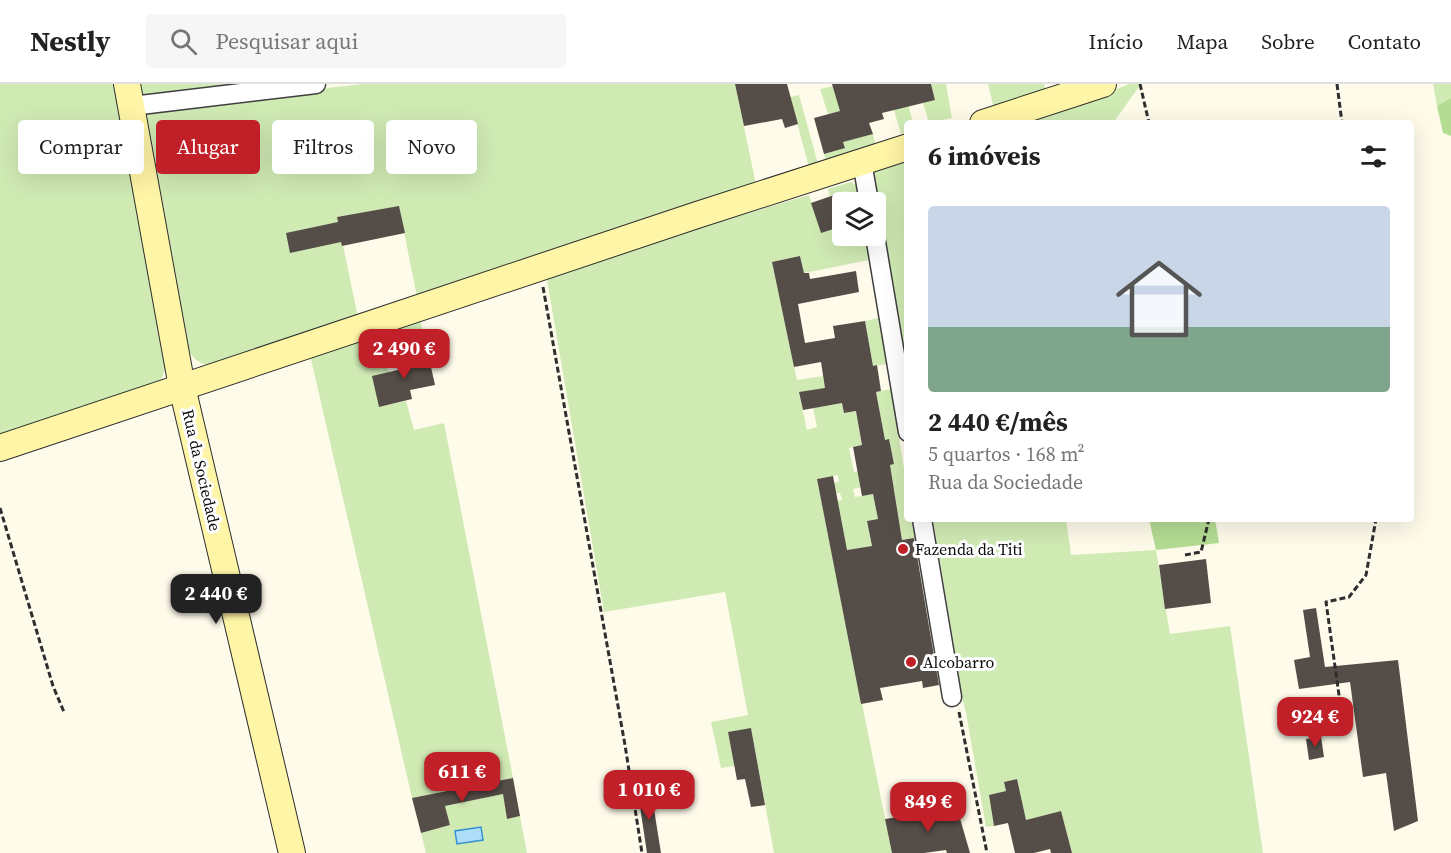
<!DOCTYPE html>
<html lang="pt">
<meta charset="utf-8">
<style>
body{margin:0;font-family:"Source Serif 4",serif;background:#f6f6f6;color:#222;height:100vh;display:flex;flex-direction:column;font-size:22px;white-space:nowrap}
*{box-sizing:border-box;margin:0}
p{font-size:20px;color:#767676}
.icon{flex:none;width:33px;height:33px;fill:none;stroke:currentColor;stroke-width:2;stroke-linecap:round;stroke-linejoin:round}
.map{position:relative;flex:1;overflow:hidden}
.side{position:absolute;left:904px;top:36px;width:510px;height:402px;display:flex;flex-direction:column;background:#fff;border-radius:6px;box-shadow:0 6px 24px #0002}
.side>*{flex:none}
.top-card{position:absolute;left:18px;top:36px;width:570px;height:54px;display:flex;gap:12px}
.buttons{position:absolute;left:832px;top:108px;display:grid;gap:12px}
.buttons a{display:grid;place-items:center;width:54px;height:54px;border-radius:6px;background:#fff;box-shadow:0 6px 24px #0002;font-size:30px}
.price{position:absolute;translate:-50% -51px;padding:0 14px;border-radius:12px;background:#c12028;color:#fff;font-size:20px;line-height:39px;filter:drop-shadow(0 2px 3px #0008)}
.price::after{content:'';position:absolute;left:50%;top:36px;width:18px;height:14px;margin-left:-9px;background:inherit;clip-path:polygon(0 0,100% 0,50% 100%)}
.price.active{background:#222;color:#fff}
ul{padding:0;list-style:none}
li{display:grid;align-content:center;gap:12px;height:318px;padding:0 24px}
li+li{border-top:2px solid #e0e0e0}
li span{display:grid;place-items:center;height:186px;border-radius:6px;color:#555}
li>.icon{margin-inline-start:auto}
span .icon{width:108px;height:108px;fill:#fffc;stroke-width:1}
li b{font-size:26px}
h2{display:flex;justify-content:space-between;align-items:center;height:72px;padding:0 24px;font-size:26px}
.chip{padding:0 21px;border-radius:6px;background:#fff;box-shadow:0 6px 24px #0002;font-size:21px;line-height:54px}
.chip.active{background:#c12028;color:#fff}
header{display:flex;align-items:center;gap:36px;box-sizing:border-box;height:84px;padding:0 30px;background:#fff;border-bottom:2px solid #e0e0e0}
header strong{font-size:28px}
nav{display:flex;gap:33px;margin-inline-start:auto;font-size:21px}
.search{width:420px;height:54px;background:#f6f6f6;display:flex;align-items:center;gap:15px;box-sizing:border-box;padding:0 21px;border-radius:6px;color:#767676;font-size:22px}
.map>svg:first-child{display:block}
</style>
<header>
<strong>Nestly</strong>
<div class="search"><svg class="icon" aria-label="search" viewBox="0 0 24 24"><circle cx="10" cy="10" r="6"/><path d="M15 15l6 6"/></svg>Pesquisar aqui</div>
<nav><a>Início</a><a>Mapa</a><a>Sobre</a><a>Contato</a></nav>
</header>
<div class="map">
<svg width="1451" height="769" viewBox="0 0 1451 769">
<rect width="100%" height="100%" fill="#fffbeb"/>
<!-- green -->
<g fill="#d0eab4">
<polygon points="0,0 115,0 167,278 162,294 149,307 0,355"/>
<polygon points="136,0 235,0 236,6 142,13"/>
<path d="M362,0H735L757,105L417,213L399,123L337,133L358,233L218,283C196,280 191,275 184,254L144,25Z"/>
<polygon points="931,0 946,0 952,34 929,39 923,19 935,15"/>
<polygon points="988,0 1044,0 1046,7 994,25"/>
<polygon points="1130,0 1141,0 1113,39 1024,39"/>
<polygon points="1433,0 1451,0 1451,14 1437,22"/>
<polygon points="833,2 873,50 876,63 826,78 824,70 845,63 839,46 838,28 828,30 820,5"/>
<polygon points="799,11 818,80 809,83 790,13"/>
<polygon points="906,12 913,39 908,39 907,48 901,50 891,16"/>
<polygon points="907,78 908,78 907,285 874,88"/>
<polygon points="851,98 857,102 859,118 850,118 846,107 830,112 828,105"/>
<polygon points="809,111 821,149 843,142 843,152 865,152 869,176 804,189 800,172 772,178 797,296 823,292 825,302 841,314 799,309 807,346 817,343 813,324 842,319 844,329 865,326 858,337 862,361 849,364 854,388 894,380 889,356 885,356 876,308 891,305 907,403 908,435 913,435 916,454 902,456 894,406 879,400 853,405 855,413 873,410 878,435 867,437 872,462 847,466 828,418 842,416 840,409 834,409 832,399 839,398 838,391 817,395 892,769 774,769 751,644 728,649 735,682 721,684 711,638 748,631 725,508 604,528 546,190"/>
<polygon points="879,234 887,280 873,282 865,237"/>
<path d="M420,235L427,265L402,273C391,267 381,262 376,250Z"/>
<polygon points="361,255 390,288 379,323 406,317 414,346 444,339 513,694 412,714 310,271"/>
<polygon points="933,435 1066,435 1071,471 1156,466 1170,550 1230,542 1263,769 1072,769 1061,727 1026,736 1017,695 1004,698 1006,707 989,711 994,742 986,743 966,629 957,593 959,592"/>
<polygon points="503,710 507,734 520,732 527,769 426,769 421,749 450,741 445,722"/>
</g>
<!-- forest -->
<g fill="#b4dc93">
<polygon points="1451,14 1451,52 1443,49 1437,22"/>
<polygon points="1149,435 1215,435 1219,459 1156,466"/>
</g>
<!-- water -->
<polygon fill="#aeddf8" stroke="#3393d2" stroke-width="1.5" points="481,743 483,756 457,760 455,747"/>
<!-- building -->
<g fill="#554d48">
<polygon points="735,0 787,0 798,40 785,44 782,35 744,42"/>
<polygon points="832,0 931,0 935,16 882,29 884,35 869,39 873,50 843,58 845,64 824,70 814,34 840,27"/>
<polygon points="843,108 843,142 821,149 811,119"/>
<polygon points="399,122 405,149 342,162 341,158 290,169 286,149 338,138 337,133"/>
<polygon points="800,172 804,189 809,189 810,195 856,187 859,208 798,220 805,259 835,254 833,242 865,237 873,282 877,281 881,307 876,308 885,356 889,355 894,380 890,381 902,456 914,454 939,601 923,604 922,597 880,604 883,616 861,620 817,395 833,392 847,466 872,462 867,437 878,435 873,410 862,412 853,363 862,361 856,327 844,329 842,319 803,326 799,308 825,304 821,278 794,283 772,178"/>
<polygon points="427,265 435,301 410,306 412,315 379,323 372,292 411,283 409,271"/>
<polygon points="1206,475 1211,519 1165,525 1159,481"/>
<polygon points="1316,524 1325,583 1398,576 1418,737 1394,747 1386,689 1363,693 1350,598 1299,605 1294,576 1310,573 1303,526"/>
<polygon points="751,644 765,721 751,723 745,695 737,696 728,648"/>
<polygon points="1321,653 1324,673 1309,676 1306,655"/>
<polygon points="649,693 653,719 661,769 647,769 639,716"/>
<polygon points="513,694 520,732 507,735 503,710 445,722 450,741 421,749 412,714"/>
<polygon points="1017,695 1026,736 1061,727 1072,769 1051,769 1050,765 1034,769 1015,769 1008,739 994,742 989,711 1006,707 1004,698"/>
<polygon points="957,724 970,769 947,769 946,766 924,769 892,769 885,735"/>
</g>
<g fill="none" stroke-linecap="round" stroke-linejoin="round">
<defs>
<g id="street">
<polyline points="132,22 316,0"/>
<polyline points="862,78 869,118"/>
<polyline points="875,152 908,348"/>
<polyline points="922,435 952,613"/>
</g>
<g id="secondary">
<polyline points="127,0 182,303 292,769"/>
<polyline points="983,39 1103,0"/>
<polyline points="0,364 697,131 908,63"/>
</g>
</defs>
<!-- street casing -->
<use href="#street" stroke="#3f3f3f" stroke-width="21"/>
<!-- secondary casing -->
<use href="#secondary" stroke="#2e2e2e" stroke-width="28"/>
<!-- path -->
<g stroke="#2e2e2e" stroke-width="3" stroke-dasharray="6 3" stroke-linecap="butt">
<polyline points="1140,0 1149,39"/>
<polyline points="1337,0 1342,39"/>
<polyline points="543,203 625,661 642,769"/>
<polyline points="0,424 53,602 64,628"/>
<polyline points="1185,471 1201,468 1209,435"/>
<polyline points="959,628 987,769"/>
<polyline points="1344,647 1326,518 1349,513 1366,491 1376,435"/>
</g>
<!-- street -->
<use href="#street" stroke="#fff" stroke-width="18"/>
<!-- secondary -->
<use href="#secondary" stroke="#fff5a6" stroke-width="26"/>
</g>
<!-- markers -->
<g fill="#c12028" stroke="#fff" stroke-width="2">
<circle cx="903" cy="465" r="6"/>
<circle cx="911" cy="578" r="6"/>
</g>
<g text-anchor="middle" stroke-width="6" stroke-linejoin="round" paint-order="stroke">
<!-- street labels -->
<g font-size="16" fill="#0c0c0c" stroke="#fff">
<text transform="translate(202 386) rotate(77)" y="6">Rua da Sociedade</text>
</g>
<!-- poi labels -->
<g font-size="16" fill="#0c0c0c" stroke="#fff" text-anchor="start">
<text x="915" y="471">Fazenda da Titi</text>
<text x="923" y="584">Alcobarro</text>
</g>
</g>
</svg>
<div class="buttons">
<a><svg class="icon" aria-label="layers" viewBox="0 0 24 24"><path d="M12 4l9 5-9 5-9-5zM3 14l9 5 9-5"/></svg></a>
</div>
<b class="price" style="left:404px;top:296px">2 490 €</b>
<b class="price active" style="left:216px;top:541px">2 440 €</b>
<b class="price" style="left:1315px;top:664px">924 €</b>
<b class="price" style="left:462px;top:719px">611 €</b>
<b class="price" style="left:649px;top:737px">1 010 €</b>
<b class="price" style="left:928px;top:749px">849 €</b>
<div class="top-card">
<a class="chip">Comprar</a>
<a class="chip active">Alugar</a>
<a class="chip">Filtros</a>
<a class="chip">Novo</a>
</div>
<section class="side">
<h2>6 imóveis<svg class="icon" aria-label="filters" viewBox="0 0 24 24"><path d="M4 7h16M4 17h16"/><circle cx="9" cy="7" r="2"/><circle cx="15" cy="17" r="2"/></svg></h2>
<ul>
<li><span style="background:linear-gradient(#c9d6e8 65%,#7fa58c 0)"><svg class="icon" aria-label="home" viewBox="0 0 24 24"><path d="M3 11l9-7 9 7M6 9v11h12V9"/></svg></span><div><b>2 440 €/mês</b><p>5 quartos · 168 m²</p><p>Rua da Sociedade</p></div></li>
</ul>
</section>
</div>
